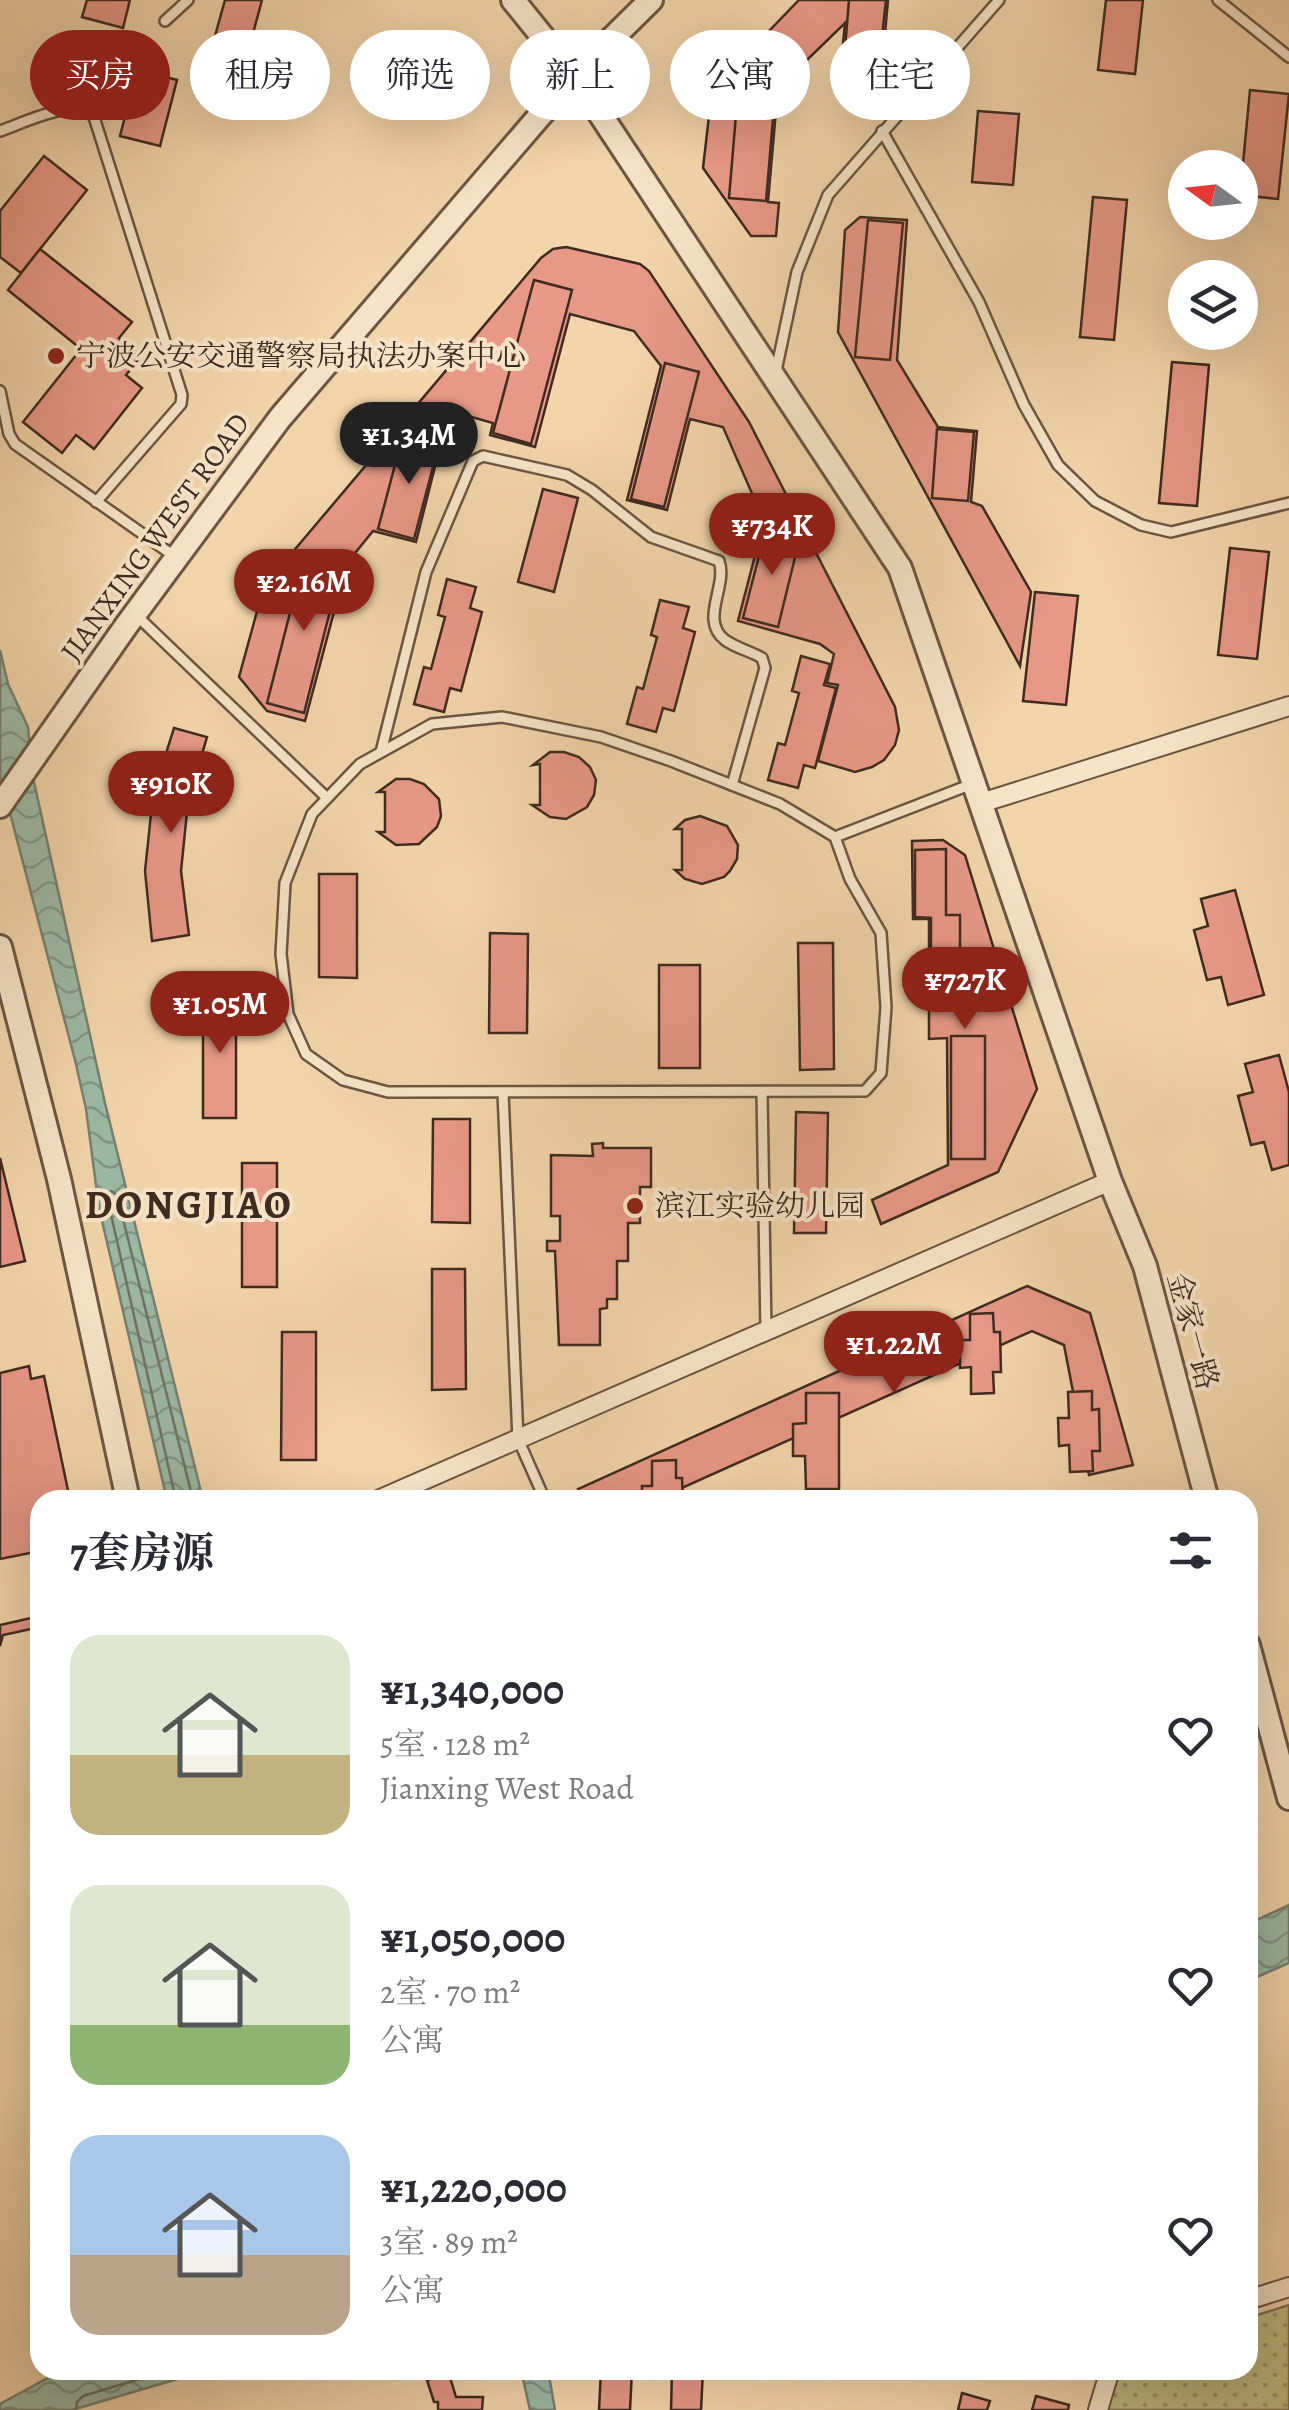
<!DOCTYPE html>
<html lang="zh">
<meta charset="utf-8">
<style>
body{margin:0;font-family:Alegreya,"Noto Serif SC",serif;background:#f2f2f3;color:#2b2b33;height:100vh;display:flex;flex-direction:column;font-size:38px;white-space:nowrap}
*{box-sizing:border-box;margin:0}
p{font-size:32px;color:#7c7c81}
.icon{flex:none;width:55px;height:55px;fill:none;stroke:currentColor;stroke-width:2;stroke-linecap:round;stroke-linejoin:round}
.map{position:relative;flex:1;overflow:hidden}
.panel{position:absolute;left:30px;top:1490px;width:1228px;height:890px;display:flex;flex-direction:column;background:#fff;border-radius:30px;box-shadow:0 10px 40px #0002}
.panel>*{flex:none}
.hud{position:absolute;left:30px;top:30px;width:1230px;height:90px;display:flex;gap:20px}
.needle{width:65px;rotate:285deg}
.buttons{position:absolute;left:1168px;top:150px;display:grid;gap:20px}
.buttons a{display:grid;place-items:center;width:90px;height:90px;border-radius:50%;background:#fff;box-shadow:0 10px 40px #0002;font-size:50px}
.price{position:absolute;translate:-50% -85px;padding:0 22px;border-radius:35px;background:#8f2418;color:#fff;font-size:32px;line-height:65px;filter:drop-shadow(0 2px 5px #0008)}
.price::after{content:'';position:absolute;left:50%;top:60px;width:30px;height:22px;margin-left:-15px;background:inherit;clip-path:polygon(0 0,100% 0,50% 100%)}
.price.selected{background:#222;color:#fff}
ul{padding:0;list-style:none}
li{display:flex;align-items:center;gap:30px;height:250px;padding:0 40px}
li span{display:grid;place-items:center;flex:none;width:280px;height:200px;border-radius:30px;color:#555}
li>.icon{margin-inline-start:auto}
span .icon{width:120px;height:120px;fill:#fffc;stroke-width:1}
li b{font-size:42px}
h2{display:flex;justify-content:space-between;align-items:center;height:120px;padding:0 40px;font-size:42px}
.chip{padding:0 35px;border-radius:45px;background:#fff;box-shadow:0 10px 40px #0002;font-size:35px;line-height:90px}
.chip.selected{background:#8f2418;color:#fff}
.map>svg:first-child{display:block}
</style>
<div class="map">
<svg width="1289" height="2410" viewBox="0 0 1289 2410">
<defs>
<pattern id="green-dots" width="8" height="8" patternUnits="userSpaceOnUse" patternTransform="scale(2.5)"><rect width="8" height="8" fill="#c2bb84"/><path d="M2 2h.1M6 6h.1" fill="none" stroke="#9f986c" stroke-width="1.8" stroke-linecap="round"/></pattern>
<pattern id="water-waves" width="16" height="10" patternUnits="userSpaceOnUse" patternTransform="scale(2.5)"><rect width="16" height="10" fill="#9cb9a5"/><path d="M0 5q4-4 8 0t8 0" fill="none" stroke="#819786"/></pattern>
</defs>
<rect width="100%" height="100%" fill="#f3d5ab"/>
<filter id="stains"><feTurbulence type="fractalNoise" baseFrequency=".002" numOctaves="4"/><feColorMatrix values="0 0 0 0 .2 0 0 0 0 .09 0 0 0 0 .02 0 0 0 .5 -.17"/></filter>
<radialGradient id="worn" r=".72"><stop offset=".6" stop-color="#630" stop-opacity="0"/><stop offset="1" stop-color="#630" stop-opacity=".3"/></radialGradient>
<!-- green -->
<polygon fill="url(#green-dots)" stroke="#807352" stroke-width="2.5" points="1289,2305 1289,2410 1105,2410 1115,2370 1248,2370 1248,2318"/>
<!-- water -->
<g fill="url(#water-waves)" stroke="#778070" stroke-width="2.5">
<polygon points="0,650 8,684 28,727 32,773 105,1103 203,1500 167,1500 99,1208 86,1109 75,1060 0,775"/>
<polygon points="1289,1905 1289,1963 1248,1981 1248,1924"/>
<polygon points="76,2370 208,2370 72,2410 0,2410 0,2404 48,2378"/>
<polygon points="521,2370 548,2370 555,2410 530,2410"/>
</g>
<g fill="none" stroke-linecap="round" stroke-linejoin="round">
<!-- shore -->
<g stroke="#6e7262" stroke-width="2.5">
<polyline points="176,1500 109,1206 107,1195 111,1191 117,1195 193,1500"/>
<polyline points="76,2410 77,2402 83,2396 169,2370"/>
</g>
</g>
<!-- building -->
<g fill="#e89887" stroke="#3f2b20" stroke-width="2.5">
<polygon points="87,0 130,0 123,28 82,17"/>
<polygon points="225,0 262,0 245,63 210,54"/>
<polygon points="799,0 888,0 882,68 841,64 845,23 778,88 768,202 779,203 776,236 751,236 703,168 712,90"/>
<polygon points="849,0 886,0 879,65 844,61"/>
<polygon points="1106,0 1143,0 1135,74 1098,70"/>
<polygon points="137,70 177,80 160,146 120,136"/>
<polygon points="1250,90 1289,94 1278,199 1240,195"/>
<polygon points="738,91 775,95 766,201 729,198"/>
<polygon points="978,111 1019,114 1013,185 972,182"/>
<polygon points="44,156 87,190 21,273 0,257 0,211"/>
<polygon points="1093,197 1127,200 1114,340 1080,337"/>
<polygon points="860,217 907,220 897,360 938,427 977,431 971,502 982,506 1031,592 1020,666 838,332 845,230"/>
<polygon points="868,220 903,223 890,360 855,357"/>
<polygon points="566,247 640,264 649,271 749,422 895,707 899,730 895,745 884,760 872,767 855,772 818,761 838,685 827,683 834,654 820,644 738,621 764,521 723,427 690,419 667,510 627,500 661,366 634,331 570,314 535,447 490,435 493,423 461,414 439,442 441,443 416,542 373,531 347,563 305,721 267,711 239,677 264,586 541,258 553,249"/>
<polygon points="40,249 132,322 119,338 141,356 126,375 142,388 94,449 76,435 62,453 23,422 81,349 8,290"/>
<polygon points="534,280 572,290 531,444 493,433"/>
<polygon points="1172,362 1209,365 1197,506 1159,503"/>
<polygon points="665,363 699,372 664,507 631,499"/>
<polygon points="937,429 974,432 968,501 932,498"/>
<polygon points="403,435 439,444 414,539 378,529"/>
<polygon points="543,489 578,498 554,592 518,582"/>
<polygon points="766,529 800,537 778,627 743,618"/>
<polygon points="1230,548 1269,552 1257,659 1218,655"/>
<polygon points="305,554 342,564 304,713 267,703"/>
<polygon points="447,579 476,587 470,608 482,612 461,691 450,688 444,712 414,704 424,667 431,669 445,617 438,615"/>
<polygon points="1035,592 1078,596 1066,705 1023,701"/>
<polygon points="660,600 689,607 683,628 695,632 674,711 663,708 656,732 627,724 637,687 643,689 657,637 651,635"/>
<polygon points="801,656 830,664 824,685 836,688 815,768 804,765 798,788 768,780 778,743 785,745 799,693 792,691"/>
<polygon points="174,728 207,737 188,802 181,871 189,935 152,941 145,871 153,795"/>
<polygon points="550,752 564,752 579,757 590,767 596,780 594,795 587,807 566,819 550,817 532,805 540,805 540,764 533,765"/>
<polygon points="396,779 410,779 424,784 439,799 441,816 437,827 419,844 396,845 378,832 385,832 385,792 378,792"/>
<polygon points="700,816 727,826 738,845 737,859 730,871 724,877 702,884 685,879 675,870 682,870 682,829 675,829 685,820"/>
<polygon points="943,840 965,855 1037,1089 998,1172 881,1224 872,1200 948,1165 947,1038 929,1039 929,919 913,919 912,841"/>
<polygon points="946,849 946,915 960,915 960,983 931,983 931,918 915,917 915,850"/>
<polygon points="319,874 357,874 357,978 319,977"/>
<polygon points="1235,890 1264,995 1228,1005 1221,977 1207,980 1194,930 1208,926 1201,899"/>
<polygon points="490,933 528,934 527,1033 489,1033"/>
<polygon points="798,943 833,943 834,1069 800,1070"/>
<rect x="659" y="965" width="41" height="103"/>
<rect x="203" y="994" width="33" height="124"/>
<rect x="951" y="1036" width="34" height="123"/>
<polygon points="1279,1055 1289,1092 1289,1165 1272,1170 1264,1142 1251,1145 1238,1096 1253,1092 1245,1064"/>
<polygon points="796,1112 828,1113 826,1233 794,1233"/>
<polygon points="433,1119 470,1119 470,1223 432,1222"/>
<polygon points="603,1143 603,1148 651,1148 651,1187 640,1187 640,1223 628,1223 628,1261 617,1261 617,1299 607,1299 607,1308 600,1309 600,1345 559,1345 555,1251 547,1251 547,1241 560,1241 560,1216 551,1216 551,1155 593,1156 592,1144"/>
<polygon points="0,1158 25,1261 0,1267"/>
<rect x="242" y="1163" width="35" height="124"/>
<polygon points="432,1269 465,1269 466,1389 432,1390"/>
<polygon points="1027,1286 1090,1313 1133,1465 1089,1475 1064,1345 1032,1331 655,1500 583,1500 578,1489"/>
<polygon points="993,1313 994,1332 1000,1332 1001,1372 993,1372 994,1393 971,1394 971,1367 960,1368 960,1340 970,1340 970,1314"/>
<polygon points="282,1332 316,1332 316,1460 281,1460"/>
<polygon points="29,1366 31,1379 44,1376 70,1500 40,1500 40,1551 0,1559 0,1373"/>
<polygon points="1092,1391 1092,1410 1099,1409 1100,1451 1092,1451 1093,1471 1070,1472 1069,1445 1059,1446 1058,1418 1069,1418 1068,1392"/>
<polygon points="806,1393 839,1393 839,1489 806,1489 805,1456 793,1456 793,1424 806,1423"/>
<polygon points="676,1460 676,1478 682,1478 683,1500 642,1500 642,1486 652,1486 652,1461"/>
<polygon points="40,1616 40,1627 3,1635 0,1646 0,1625"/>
<polygon points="601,2370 632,2370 630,2410 599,2410"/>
<polygon points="672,2370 703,2370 701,2410 671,2410"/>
<polygon points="449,2374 456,2397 483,2397 482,2410 438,2410 438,2402 434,2402 427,2380"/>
<polygon points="962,2393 990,2401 987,2410 958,2410"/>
<polygon points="1036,2396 1069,2405 1068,2410 1032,2410"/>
</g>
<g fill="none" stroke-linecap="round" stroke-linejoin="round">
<defs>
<g id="service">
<polyline points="1218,0 1289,57"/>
<polyline points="165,21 188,0"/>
<path d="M0,131C24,123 76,96 94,117L182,395L181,404L96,502"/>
<polyline points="882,131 979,302 1024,405 1058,465 1095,501 1141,525 1171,532 1289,503"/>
<polyline points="776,371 797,272 828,195 999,0"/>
<polyline points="0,391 9,434 15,444 174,556"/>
<polyline points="135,614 327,798"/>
<polygon points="502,717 601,737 671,761 780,804 835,837 850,879 881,933 886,1007 881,1073 865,1091 388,1092 343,1080 306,1054 288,1014 281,954 285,883 312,814 360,764 432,724"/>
<path d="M381,752L426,572L473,461L483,456L567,475L592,490L651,537L719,561C728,586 699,620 725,640C736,648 750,651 762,658L765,668L732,785"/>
<polyline points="835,837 972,784"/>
<polyline points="503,1093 518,1439 545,1500"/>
<polyline points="762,1093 766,1331"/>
<polyline points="910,1500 912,1500"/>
</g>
<g id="minor">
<polyline points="981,803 1289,706"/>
<polyline points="378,1500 1110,1181"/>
<polyline points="1248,2300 1289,2287"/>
<polyline points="1098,2410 1110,2370"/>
</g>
<g id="tertiary">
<polyline points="513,0 579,82 900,568 1110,1181 1145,1266 1207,1500"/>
<polyline points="0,806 126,626 280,418 574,76 651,0"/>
<polyline points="0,947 59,1179 128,1500"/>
<polyline points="1248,1645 1289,1798"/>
</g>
</defs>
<!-- service casing -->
<use href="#service" stroke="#6c5643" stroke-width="14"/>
<!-- minor casing -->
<use href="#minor" stroke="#6c5643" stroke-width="22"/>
<!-- tertiary casing -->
<use href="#tertiary" stroke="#6c5643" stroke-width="28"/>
<!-- service -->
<use href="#service" stroke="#f7e4c8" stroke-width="9"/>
<!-- minor -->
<use href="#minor" stroke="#f7e4c8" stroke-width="18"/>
<!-- tertiary -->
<use href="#tertiary" stroke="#f7e4c8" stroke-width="22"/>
</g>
<!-- markers -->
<g fill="#8f2418" stroke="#f7e4c8" stroke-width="4">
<circle cx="56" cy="356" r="10"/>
<circle cx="635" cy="1206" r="10"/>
</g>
<g text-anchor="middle" stroke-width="8" stroke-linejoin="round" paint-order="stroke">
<!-- poi labels -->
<g font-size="30" fill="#3f2b20" stroke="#f7e4c8" text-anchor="start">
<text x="76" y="366">宁波公安交通警察局执法办案中心</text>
<text x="655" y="1216">滨江实验幼儿园</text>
</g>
<!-- street labels -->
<g font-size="30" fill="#3f2b20" stroke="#f7e4c8">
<text transform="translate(155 537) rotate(-54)" y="10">JIANXING WEST ROAD</text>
<text transform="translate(1193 1331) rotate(75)" y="10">金家一路</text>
</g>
<!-- district labels -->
<g font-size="40" font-weight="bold" letter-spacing="2.5" fill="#3f2b20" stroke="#f7e4c8">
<text x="189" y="1218">DONGJIAO</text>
</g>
</g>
<rect width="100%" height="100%" filter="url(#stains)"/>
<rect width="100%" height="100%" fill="url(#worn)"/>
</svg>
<div class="buttons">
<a><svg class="needle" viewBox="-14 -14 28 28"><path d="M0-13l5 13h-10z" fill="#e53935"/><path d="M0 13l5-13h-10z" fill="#7c7c81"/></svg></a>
<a><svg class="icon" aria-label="layers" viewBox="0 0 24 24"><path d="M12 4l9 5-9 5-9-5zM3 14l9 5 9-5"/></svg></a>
</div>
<b class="price selected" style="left:409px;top:487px">¥1.34M</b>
<b class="price" style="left:772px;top:578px">¥734K</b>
<b class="price" style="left:304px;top:634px">¥2.16M</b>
<b class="price" style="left:171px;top:836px">¥910K</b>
<b class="price" style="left:965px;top:1032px">¥727K</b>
<b class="price" style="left:220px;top:1056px">¥1.05M</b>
<b class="price" style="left:894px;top:1396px">¥1.22M</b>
<div class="hud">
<a class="chip selected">买房</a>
<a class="chip">租房</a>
<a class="chip">筛选</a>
<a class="chip">新上</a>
<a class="chip">公寓</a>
<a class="chip">住宅</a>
</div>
<section class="panel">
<h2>7套房源<svg class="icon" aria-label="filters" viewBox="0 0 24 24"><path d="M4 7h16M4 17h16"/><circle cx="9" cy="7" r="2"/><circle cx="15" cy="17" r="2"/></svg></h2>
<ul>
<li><span style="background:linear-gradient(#dfe7d0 60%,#c2b280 0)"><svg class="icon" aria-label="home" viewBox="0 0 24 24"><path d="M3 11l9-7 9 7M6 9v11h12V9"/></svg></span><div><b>¥1,340,000</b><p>5室 · 128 m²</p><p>Jianxing West Road</p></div><svg class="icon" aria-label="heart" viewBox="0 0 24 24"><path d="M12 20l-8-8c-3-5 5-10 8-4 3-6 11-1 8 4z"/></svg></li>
<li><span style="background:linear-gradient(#dfe7d0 70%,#8fb573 0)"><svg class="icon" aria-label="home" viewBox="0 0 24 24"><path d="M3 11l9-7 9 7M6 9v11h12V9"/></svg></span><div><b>¥1,050,000</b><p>2室 · 70 m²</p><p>公寓</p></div><svg class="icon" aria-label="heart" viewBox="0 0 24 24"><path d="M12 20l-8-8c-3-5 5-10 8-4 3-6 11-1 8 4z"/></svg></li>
<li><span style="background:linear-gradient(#a9c7e8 60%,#b9a48a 0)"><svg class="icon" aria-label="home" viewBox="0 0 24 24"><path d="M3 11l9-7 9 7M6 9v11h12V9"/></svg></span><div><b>¥1,220,000</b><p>3室 · 89 m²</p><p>公寓</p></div><svg class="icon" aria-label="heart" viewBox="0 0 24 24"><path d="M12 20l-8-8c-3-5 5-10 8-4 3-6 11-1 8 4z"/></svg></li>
</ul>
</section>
</div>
